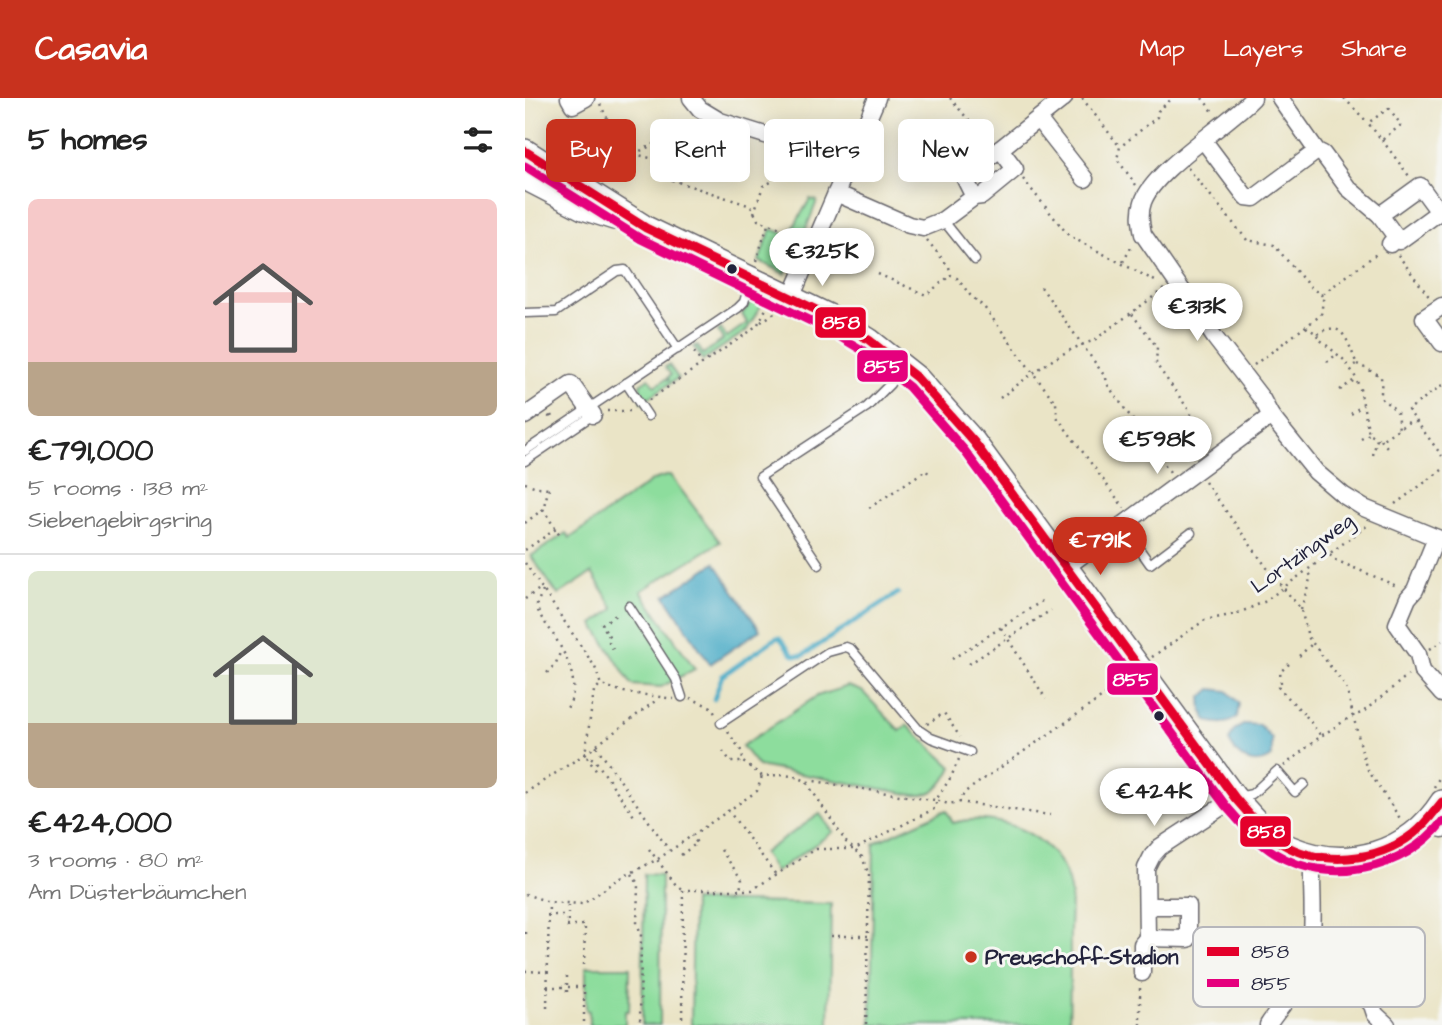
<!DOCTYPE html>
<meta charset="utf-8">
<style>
body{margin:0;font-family:"Architects Daughter",sans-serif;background:#f6f6f6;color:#222;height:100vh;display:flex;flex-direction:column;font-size:26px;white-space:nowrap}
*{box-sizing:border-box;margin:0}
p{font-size:23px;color:#767676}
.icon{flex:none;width:38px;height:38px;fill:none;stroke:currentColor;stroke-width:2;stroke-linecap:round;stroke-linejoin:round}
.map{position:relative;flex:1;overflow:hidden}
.sheet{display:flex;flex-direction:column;background:#fff;width:525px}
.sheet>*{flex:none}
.guide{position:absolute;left:21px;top:21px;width:665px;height:63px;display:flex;gap:14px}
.price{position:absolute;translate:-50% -60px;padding:0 16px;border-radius:24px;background:#fff;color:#222;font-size:23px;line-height:46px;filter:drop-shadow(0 2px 4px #0008)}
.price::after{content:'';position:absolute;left:50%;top:42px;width:21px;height:16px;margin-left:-10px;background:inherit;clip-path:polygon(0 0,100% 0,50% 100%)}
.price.current{background:#c8321e;color:#fff}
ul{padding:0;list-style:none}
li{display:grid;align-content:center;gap:14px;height:371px;padding:0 28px}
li+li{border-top:2px solid #e0e0e0}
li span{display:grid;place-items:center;height:217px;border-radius:10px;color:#555}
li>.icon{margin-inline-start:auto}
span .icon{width:126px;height:126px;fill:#fffc;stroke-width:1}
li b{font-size:30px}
h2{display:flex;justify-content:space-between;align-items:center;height:84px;padding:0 28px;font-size:30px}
.chip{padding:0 24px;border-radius:10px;background:#fff;box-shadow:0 4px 18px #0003;font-size:24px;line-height:63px}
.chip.current{background:#c8321e;color:#fff}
header{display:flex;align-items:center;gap:42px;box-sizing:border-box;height:98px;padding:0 35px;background:#c8321e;color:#fff}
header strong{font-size:33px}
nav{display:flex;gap:38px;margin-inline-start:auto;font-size:24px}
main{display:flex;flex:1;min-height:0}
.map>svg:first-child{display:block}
</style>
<header>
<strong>Casavia</strong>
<nav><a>Map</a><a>Layers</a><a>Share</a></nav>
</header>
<main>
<section class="sheet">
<h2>5 homes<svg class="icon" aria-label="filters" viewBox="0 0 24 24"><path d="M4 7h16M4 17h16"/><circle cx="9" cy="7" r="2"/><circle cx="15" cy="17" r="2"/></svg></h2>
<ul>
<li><span style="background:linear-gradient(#f6c9c9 75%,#b9a48a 0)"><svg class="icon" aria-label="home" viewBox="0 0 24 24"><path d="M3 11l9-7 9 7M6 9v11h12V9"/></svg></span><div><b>€791,000</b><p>5 rooms · 138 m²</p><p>Siebengebirgsring</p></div></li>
<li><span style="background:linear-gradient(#dfe7d0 70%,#b9a48a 0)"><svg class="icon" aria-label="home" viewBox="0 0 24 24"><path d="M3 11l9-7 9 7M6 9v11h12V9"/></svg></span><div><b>€424,000</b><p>3 rooms · 80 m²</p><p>Am Düsterbäumchen</p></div></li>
</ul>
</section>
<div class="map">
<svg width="917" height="927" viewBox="0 0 917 927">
<rect width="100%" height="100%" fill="#f6f6f2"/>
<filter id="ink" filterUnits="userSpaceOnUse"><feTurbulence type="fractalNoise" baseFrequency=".0143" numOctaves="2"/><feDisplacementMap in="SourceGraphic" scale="14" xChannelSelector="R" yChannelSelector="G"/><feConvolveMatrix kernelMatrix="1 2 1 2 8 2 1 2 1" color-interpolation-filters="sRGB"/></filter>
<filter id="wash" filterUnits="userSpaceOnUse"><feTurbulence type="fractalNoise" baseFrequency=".00686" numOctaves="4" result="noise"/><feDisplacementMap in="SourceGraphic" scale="28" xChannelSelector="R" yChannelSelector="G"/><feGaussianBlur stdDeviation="1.57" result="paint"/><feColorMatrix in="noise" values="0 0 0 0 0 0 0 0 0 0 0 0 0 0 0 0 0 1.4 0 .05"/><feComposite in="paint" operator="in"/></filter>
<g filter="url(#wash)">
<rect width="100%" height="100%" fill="#eae4c6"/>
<!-- green -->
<g fill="#8ddd9d" stroke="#58806c" stroke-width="2">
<polygon points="285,101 292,103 280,133 274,134 267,132"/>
<polygon points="246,131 272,140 275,144 260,176 234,163"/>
<polygon points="236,197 241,199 221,233 178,262 169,249 172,247 178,256 198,242 193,233 196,231 202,239 222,225 217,216 231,198"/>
<polygon points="144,267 153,280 117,304 115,286 124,280 130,288 141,281 144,282 143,279 146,277 140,269"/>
<polygon points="145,377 195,444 116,493 170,571 136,589 107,587 68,526 89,511 67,475 33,497 6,458 41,435 45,440 128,382"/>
<path d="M323,588L337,593L375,633L382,627L427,669C419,686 409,699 389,697L233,668L217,648L292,598Z"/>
<path d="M421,712L428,725C474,712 537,739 545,792C547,806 545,821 545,835C545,866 545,896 544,927H346L349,745Z"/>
<polygon points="295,716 308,734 250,774 238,755"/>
<polygon points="119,776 136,777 135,927 117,927"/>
<polygon points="168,803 306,806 304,927 166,927"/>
<polygon points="61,869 105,869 104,913 100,913 100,927 64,927 64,913 61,912"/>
</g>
<!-- water -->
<g fill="#46aac6" stroke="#346680" stroke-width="2">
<polygon points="190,465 235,532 185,566 140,498"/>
<path d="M686,591L702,593L714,605L712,619C703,627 694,626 682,623L677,613L676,600Z"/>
<path d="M720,626L734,627L747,641V659C728,671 713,661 704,643L709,632Z"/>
</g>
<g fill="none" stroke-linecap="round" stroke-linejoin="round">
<!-- stream -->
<polyline stroke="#46aac6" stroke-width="4.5" points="189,601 197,578 251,540 255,540 268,557 277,558 373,495"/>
</g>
</g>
<g filter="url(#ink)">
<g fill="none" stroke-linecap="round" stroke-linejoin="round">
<defs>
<g id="lane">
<polyline points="418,122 450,162"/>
<polyline points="0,215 31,214 92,173 100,172 153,251"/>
<polyline points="101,285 123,318"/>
<polyline points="0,353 213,210 219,204 225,184"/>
<polyline points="0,363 68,317"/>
<polyline points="602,423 603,435 625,466 666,435"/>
<polyline points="294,467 235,379 342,309 365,286 374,269"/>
<polyline points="104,508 151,581 157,599"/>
<polyline points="196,625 303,554 321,549 326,551 394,632 406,640 445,654"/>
<polyline points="713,699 727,696 752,673 770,694 779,686"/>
</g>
<g id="street">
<polyline points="44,0 48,7 61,0"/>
<polyline points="166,0 175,11 195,23 324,63"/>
<path d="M728,0C701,28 629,72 618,104C614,115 616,125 618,136L690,240L737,301L746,318L791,374L818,397L839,410L917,442"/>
<polyline points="755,0 792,53 798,56 823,90 855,117"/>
<polyline points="513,21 560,81"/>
<polyline points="679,43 721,99 729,100 792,53"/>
<polyline points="475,51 539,0"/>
<polyline points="311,95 384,127 398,130 418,122 449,99 457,98 490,71 475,51 439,79 449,99"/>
<polyline points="865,146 871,139 874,143 914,114 895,88 855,117 871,139"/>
<polyline points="266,200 352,0"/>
<polyline points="917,208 899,220 917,245"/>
<polyline points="0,318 46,286 68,317"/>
<polyline points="911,440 890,492 883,500 872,526 893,556 897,573 917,596"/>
<polyline points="541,469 746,318"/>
<polyline points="906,721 917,731"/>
<polyline points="622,808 663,808 663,841 622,840 621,770 627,758 635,749 710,700"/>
<polyline points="783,859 804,867 839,898 847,907 850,916 862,927"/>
<polyline points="617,875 617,846 622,840"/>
<path d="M743,927C754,910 768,896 777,878C793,843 786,802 787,765L789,757"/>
</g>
<g id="secondary">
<path d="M0,53L121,130L308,220L344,242L392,280L449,344L710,700C726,717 744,741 766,750C823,774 884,755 917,704"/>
<polyline points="0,80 58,110 89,120"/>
</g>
</defs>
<!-- lane casing -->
<use href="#lane" stroke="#68666c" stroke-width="11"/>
<!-- street casing -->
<use href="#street" stroke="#68666c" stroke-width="19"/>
<!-- secondary casing -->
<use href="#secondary" stroke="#68666c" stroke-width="26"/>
<!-- path -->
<g stroke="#68666c" stroke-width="2.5" stroke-dasharray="2 5" stroke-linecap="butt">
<polyline points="425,0 462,44"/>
<polyline points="557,0 595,49"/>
<polyline points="677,0 690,16"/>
<polyline points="819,0 843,25"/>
<polyline points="75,6 99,53 136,63 144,39 170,24"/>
<polygon points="864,10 876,27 857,42 843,25"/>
<polyline points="857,42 884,78"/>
<polyline points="109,56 144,39"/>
<polyline points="131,62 135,76 138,79 226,108 233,122 278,138"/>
<polyline points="663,70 722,142 749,147 783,187 796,197 799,195"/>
<polyline points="498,81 544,138 634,185"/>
<polyline points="611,87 592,61 595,49 632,19 633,13 648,0"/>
<polyline points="229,115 238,88 246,84"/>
<polyline points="402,142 424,169 426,177 432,180 445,197 459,209 508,275 531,305 532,319 599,410"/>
<polyline points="873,157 905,200"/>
<polyline points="231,163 243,127"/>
<polyline points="598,164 608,146"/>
<polyline points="353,176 401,197 426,177"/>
<polyline points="516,189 581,280 582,286 645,374"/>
<polyline points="607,216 632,249 631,266 666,315 665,328 681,350"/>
<polyline points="236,224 251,214"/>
<polyline points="781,229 792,236 793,240 819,262 829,276 835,291 844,336 856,342 884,324 892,324"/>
<path d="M792,236C820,218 824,250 832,266L825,268"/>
<polyline points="169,254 177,266"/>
<polyline points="802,264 812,256"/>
<path d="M832,266L856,278C858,307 849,294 872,313L874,332"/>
<polyline points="729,267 796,217 799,195 854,154"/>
<polyline points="917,287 883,312 917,358"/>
<polyline points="815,292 831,281"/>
<path d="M475,300C503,279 534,253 568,243L639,191"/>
<polyline points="124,302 224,234 233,226 243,207"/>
<polyline points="82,313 107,313"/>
<polyline points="826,316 838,307"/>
<polygon points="26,317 27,319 26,321 24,319"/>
<polyline points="836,341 844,336"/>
<polyline points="856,342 862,349"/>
<polyline points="848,357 852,341"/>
<polyline points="680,384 745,474 776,511 783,539 821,589 841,669 876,722"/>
<polyline points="0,385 12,389 24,390"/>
<polyline points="870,406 917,372"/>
<polyline points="344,410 401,372 404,376"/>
<polyline points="18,411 35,438"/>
<polyline points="0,425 18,411 24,390 28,389"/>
<polyline points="0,452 31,431"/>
<polyline points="805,457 808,461 874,489"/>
<polyline points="0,465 70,569 76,587 99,594 149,601"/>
<path d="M18,493C16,498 12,503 12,508C13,517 21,526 26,533C40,555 58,586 42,610"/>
<polyline points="0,501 16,490"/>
<polyline points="776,511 786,478 783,473"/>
<polyline points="476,530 521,601"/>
<polyline points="88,551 84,544 85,540 77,526 94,515"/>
<polyline points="905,551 917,543"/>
<polyline points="774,558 788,545"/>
<polyline points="627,559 680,522 711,516 739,504 843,427"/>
<polyline points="427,561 517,503"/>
<polyline points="444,566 526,512"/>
<polyline points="764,566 755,574 756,585 753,589 779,616"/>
<polyline points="22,575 31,565 36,552"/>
<polyline points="165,600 186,609 191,617"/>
<polyline points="781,618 796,638"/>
<polyline points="402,626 419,615 435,639"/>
<path d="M203,634L217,654L218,664L237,678C252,677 268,675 282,684L289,683L399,701L411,702L426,679L434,661"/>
<polyline points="72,647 133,601"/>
<polyline points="198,653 206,664 218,664"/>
<polyline points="60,656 71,648 144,752"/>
<polyline points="60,656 70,662 109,718 107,720"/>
<polyline points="62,659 72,674"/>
<polyline points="759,668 796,638 827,618 837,615 883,577"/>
<polyline points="282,685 321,744 337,759 344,777 341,927"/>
<polyline points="909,689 917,675"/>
<polyline points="0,695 60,656 69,593 75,587"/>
<polyline points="434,704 525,717"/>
<polyline points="203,712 251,777"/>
<polyline points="124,751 151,787 158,792"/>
<polyline points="196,752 217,782 215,792"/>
<polyline points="156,757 172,745 167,738"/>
<polyline points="107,776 113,786 112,826 116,835 115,927"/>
<polyline points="0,796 24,804 58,806 94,781 133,761 232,693 237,678"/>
<polyline points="22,817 42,817"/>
<polyline points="42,827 60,827 59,868"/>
<polyline points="43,830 43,805"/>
<polyline points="0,834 0,841"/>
<polyline points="306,838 343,838"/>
<polyline points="0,873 22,874"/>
<polyline points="42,878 42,894"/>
<polyline points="22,889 59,889 59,927"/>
<polyline points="22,910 24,805"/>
<polyline points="157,927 158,792 227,792 291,751 330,751 411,710 411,702 423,706 434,704 440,694 602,582"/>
<polyline points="615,927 615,889"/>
</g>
<!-- lane -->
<use href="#lane" stroke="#fff" stroke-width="8"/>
<!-- street -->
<use href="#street" stroke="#fff" stroke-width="16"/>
<!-- secondary -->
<use href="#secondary" stroke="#fff" stroke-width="23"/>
<defs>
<path id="bus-1" d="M0,53L121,130L308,220L344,242L392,280L449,344L710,700C724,716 738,734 756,745C796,769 852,764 888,736C900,727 908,715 917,704"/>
<path id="bus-2" d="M0,68L116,141L302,231L337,252L384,289L439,352L700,707C715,724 731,744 751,756C803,788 880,772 917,724"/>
</defs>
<!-- bus-1 casing -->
<use href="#bus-1" stroke="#f6f6f2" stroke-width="14"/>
<!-- bus-2 casing -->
<use href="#bus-2" stroke="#f6f6f2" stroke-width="14"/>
<!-- bus-1 -->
<use href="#bus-1" stroke="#e4002b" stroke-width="9"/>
<!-- bus-2 -->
<use href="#bus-2" stroke="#e5007d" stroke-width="9"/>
</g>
</g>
<!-- markers -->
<g fill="#22223b" stroke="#f6f6f2" stroke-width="2.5">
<circle cx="207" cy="171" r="6"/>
<circle cx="634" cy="618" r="6"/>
</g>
<circle fill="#c8321e" stroke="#f6f6f2" stroke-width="2.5" cx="446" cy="859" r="7"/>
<g text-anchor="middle" stroke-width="6" stroke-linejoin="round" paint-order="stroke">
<!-- street labels -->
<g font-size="21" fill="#22223b" stroke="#f6f6f2">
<text transform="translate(777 455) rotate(-36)" y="7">Lortzingweg</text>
</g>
<!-- poi labels -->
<g font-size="21" font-weight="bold" fill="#22223b" stroke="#f6f6f2" text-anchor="start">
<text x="460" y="866">Preuschoff-Stadion</text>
</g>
</g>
<!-- legend -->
<rect x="668" y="829" width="232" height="80" rx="10" fill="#f6f6f2" stroke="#b6b6bb" stroke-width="2"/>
<rect x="682" y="849" width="32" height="9" fill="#e4002b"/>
<rect x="682" y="881" width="32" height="8" fill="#e5007d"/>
<g font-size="19" fill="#22223b">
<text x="726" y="860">858</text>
<text x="726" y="892">855</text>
</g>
<g stroke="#f6f6f2" stroke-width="2.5">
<rect x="289" y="208" width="53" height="33" rx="7" fill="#e4002b"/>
<rect x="331" y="251" width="53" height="34" rx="7" fill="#e5007d"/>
<rect x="581" y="564" width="53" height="34" rx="7" fill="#e5007d"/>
<rect x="714" y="717" width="53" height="33" rx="7" fill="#e4002b"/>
</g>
<g font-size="19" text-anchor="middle" font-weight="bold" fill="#fff">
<text x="316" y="231">858</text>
<text x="358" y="275">855</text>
<text x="607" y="588">855</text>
<text x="741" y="740">858</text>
</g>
</svg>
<b class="price" style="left:297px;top:190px">€325K</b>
<b class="price" style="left:672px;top:245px">€313K</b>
<b class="price" style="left:632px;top:378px">€598K</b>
<b class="price current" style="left:575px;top:479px">€791K</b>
<b class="price" style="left:629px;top:730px">€424K</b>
<div class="guide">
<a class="chip current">Buy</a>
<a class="chip">Rent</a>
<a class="chip">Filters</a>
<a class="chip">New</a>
</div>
</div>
</main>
